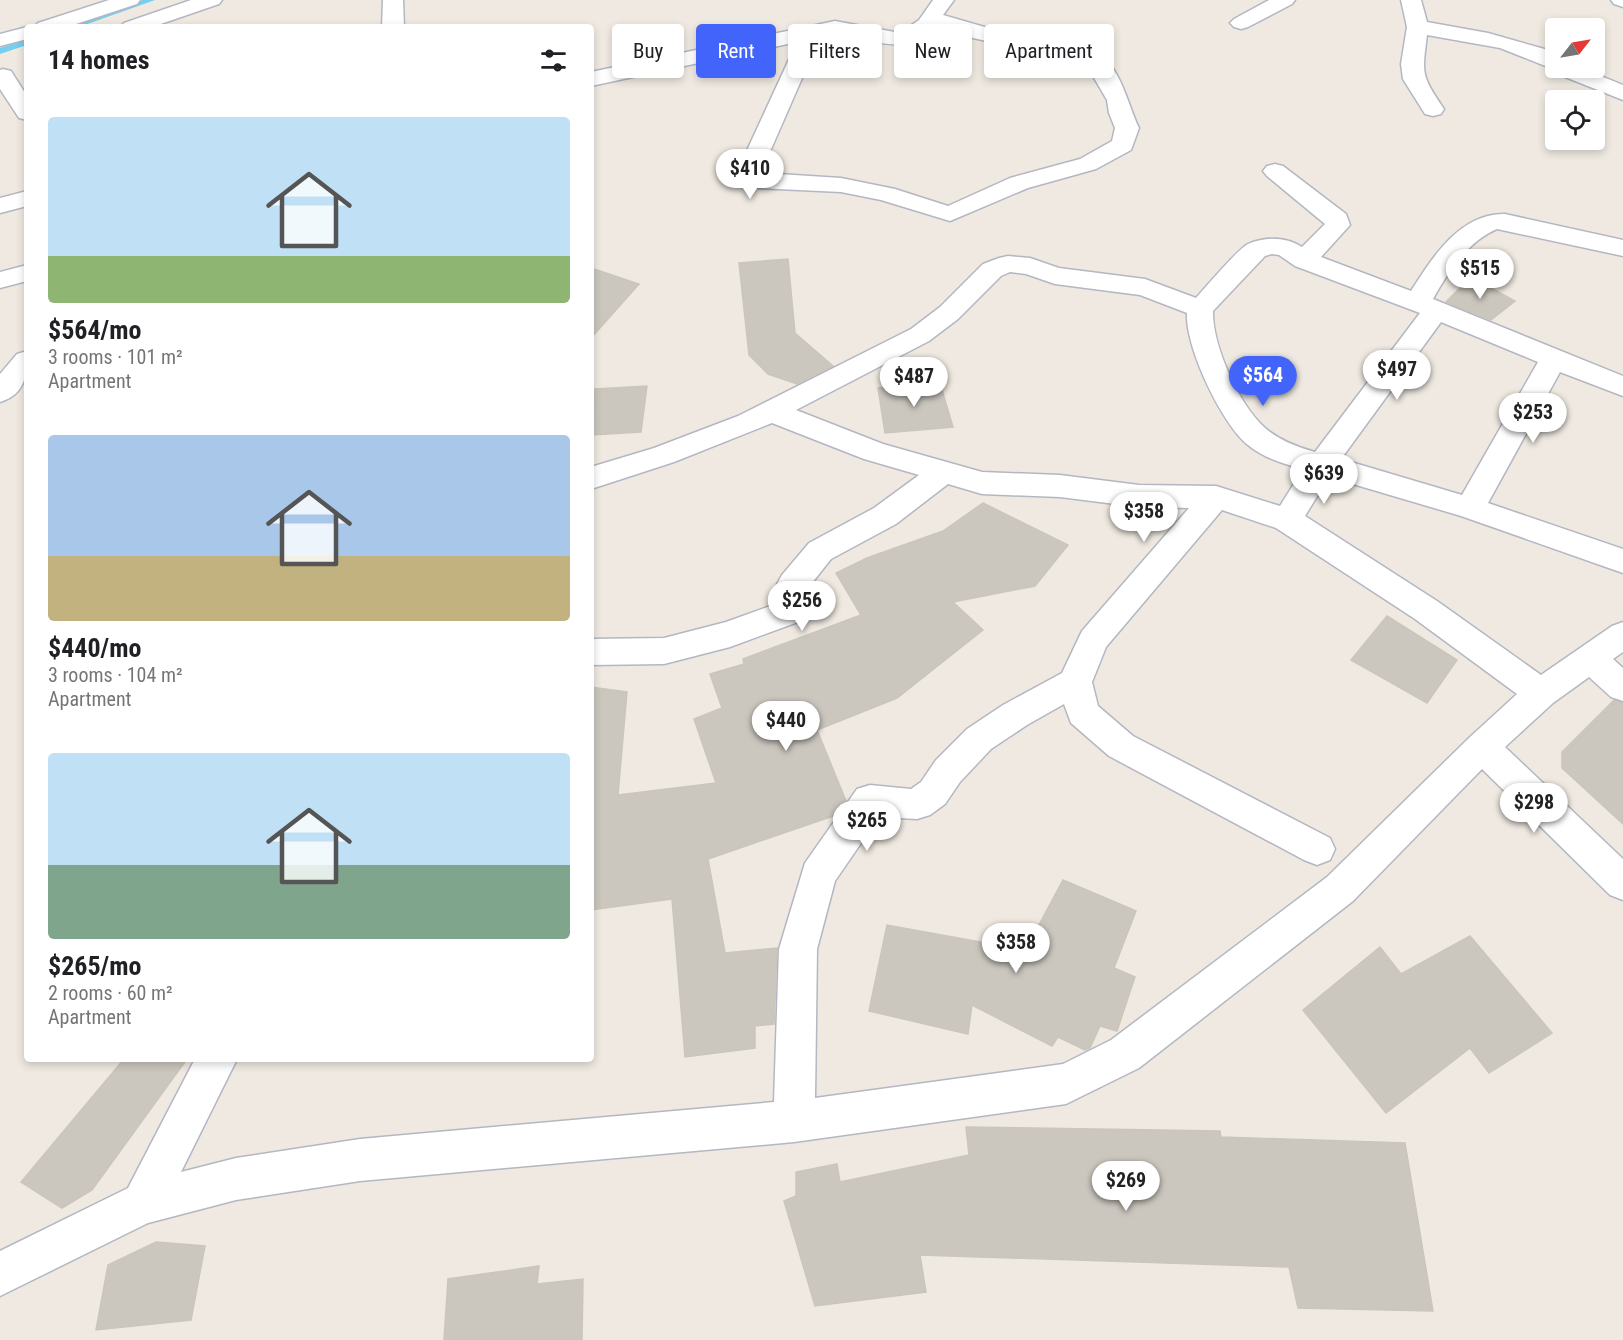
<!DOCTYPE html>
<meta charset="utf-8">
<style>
body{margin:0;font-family:"Roboto Condensed",sans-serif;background:#f2f2f2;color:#202124;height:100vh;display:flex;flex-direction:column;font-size:22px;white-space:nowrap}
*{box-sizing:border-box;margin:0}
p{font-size:20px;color:#757577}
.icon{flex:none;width:33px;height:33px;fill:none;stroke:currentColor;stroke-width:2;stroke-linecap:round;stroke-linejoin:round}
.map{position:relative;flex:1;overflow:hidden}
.sheet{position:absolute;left:24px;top:24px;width:570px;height:1038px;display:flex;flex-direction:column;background:#fff;border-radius:6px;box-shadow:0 3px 9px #0003}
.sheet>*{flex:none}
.guide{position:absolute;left:612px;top:24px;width:570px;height:54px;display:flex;gap:12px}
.needle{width:39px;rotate:59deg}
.controls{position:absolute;left:1545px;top:18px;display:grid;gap:12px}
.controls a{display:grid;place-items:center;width:60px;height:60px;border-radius:6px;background:#fff;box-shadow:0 3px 9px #0003;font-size:30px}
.price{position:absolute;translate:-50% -51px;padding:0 14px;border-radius:21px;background:#fff;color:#222;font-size:20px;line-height:39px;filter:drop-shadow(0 2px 3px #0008)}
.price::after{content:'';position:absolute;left:50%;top:36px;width:18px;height:14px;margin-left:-9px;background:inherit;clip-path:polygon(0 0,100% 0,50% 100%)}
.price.selected{background:#4264fb;color:#fff}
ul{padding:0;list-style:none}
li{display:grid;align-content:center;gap:12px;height:318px;padding:0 24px}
li span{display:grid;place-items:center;height:186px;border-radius:6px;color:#555}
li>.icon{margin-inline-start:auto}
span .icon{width:108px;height:108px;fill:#fffc;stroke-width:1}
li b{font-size:26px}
h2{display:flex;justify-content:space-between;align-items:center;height:72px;padding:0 24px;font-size:26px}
.chip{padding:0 21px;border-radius:6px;background:#fff;box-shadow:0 3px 9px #0003;font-size:21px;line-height:54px}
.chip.selected{background:#4264fb;color:#fff}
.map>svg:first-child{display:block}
</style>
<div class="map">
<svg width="1623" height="1340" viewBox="0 0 1623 1340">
<rect width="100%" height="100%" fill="#efe9e1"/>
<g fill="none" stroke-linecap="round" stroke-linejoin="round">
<!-- stream -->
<g fill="#75cff0" fill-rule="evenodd">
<polygon points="143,0 155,0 79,27 66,27"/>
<polygon points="27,39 27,45 0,54 0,48"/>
</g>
</g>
<!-- building -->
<g fill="#cbc7bf" stroke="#cbc5ba" stroke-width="1.5">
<polygon points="788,259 795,333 833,366 797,384 768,374 749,355 739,263"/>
<polygon points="591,268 639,284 591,338"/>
<polygon points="1471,277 1515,301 1491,320 1446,302"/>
<polygon points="940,383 953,427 885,433 878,388"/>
<polygon points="647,386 641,432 592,435 595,389"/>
<polygon points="983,503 1068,545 1035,586 953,602 983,630 897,698 817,730 846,801 836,815 708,859 725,953 777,948 774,1024 755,1026 755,1048 685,1057 672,899 591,910 591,687 627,692 618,795 716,783 694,719 722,708 710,674 744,664 743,659 861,615 836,573 867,558 943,531"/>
<polygon points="1387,616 1457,660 1427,703 1351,660"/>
<polygon points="1614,700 1623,703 1623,824 1562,768 1562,752"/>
<polygon points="1063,880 1136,911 1114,968 1135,977 1117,1031 1100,1026 1090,1048 1085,1050 1058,1037 1052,1046 972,1005 968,1034 869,1011 887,925 1019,949 1027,931 1034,934"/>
<polygon points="1470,936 1552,1033 1489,1073 1470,1048 1386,1113 1303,1010 1380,947 1401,974"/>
<polygon points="124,1059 187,1059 92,1190 62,1208 21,1182"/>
<polygon points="966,1127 1220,1131 1221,1137 1405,1143 1433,1311 1298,1308 1289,1267 920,1255 926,1292 815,1306 784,1201 796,1196 796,1172 837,1164 840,1182 969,1155"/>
<polygon points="156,1242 205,1246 191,1320 96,1330 108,1265"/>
<polygon points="539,1266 537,1284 583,1279 582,1340 444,1340 448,1279"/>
</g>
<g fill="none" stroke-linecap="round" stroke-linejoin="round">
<defs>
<g id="minor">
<polygon points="109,0 140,0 137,4 67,27 34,27 38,23"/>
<polygon points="191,0 222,0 219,4 152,27 120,27 124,23"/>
<polygon points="383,0 403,0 404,27 382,27"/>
<path d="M933,0H954L943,15C958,19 973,24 988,28C1017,35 1085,44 1107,62C1122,75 1130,110 1139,128L1131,150L1096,169L1028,188L950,221L881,200L841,192L759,188L744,181L738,170L797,42L591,86V72L835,21L900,33L919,20ZM935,26L973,38L1063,58L1090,71L1107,100L1109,113L1115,128L1112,141L1080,159L1010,178L948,206L895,189L841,178L763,173L762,170L820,37C863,27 898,66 935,26Z"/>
<polygon points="1269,0 1295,0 1292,4 1248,27 1241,29 1234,27 1230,23 1234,19"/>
<path d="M1401,0H1421L1427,22L1488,33L1548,50L1556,54V68H1581L1623,85V100L1555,73L1553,69L1500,48L1427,35C1422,75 1421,75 1444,109L1441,114L1433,116L1425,114L1403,79L1401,64L1407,27Z"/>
<polygon points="1611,0 1623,0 1623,7 1614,4"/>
<polygon points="27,27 27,39 0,46 0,34"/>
<polygon points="3,69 11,71 27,96 27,120 19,118 0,89 0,70"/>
<path d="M1275,164L1283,166L1346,214L1350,225L1321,257L1411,291C1432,258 1460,213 1505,214L1623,240V256L1497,229C1468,241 1448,272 1433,299L1623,376V396L1560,372L1488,503L1623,549V573L1461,516L1329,477L1305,516L1437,601L1541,675L1612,626L1623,622V652L1613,659L1623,668V701L1611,697L1589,677L1553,703L1505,747L1623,859V900L1610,895L1482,769L1353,901L1139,1068L1066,1104L794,1142L360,1181L236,1200L148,1223L0,1296V1251L128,1188L195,1059H237L181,1172L236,1158L360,1139L774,1102L779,949L805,863L857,789L870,785L911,789L921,782L936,760L967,729L1003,705L1062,673L1082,631L1189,508L1139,507L1060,497L982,494L948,484L896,524L831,559L808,588L803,613L798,622L730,647L664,664L591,665V639L664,638L726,622L773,605L777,584L782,575L809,543L874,508L919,475L864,459L772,423L674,462L591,489V467L654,448L738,416L911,329L940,307L983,264L999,258L1008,256L1030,258L1059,268L1145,279L1196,298C1206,287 1238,249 1248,244C1265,236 1287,237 1302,247L1325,224L1267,176L1263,171L1267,166ZM1272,254L1279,255L1295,266L1420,313L1315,452C1297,447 1279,440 1265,428C1239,405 1212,345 1213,311L1265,256ZM1010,272L1026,274L1055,284L1140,295L1187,313C1185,347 1222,424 1248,445C1264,458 1284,464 1303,469L1280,506L1216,486L1139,485L1060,475L982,472L883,444L796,410L929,341L958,319L1001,276ZM1441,322L1538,362L1462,495L1341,459ZM1222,510L1276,528L1415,619L1517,694L1470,737L1327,877L1111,1040L1063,1064L815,1098L817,949L835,881L879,817L917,819L930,815L945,804L960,782L991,749L1027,725L1064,704L1071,723L1109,756L1304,860L1317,865L1330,860L1335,849L1330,838L1133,736L1098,706L1092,682L1106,647Z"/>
<polygon points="27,191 27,206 0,213 0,198"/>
<polygon points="27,265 27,281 0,288 0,272"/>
<path d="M27,351C27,374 26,394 0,402V374L17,354Z"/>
</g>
</defs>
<!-- minor casing -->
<use href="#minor" stroke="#b4b7c1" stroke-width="3"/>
<!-- minor -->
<use href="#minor" fill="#fff" fill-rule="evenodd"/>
</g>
</svg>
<div class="controls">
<a><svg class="needle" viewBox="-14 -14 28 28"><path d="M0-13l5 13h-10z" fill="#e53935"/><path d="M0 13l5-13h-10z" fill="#757577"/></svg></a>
<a><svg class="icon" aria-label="locate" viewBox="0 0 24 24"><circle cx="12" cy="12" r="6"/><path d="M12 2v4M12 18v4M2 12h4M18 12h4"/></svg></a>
</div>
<b class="price" style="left:750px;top:200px">$410</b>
<b class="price" style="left:1480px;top:300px">$515</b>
<b class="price" style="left:1397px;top:401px">$497</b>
<b class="price selected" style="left:1263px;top:407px">$564</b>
<b class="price" style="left:914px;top:408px">$487</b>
<b class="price" style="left:1533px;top:444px">$253</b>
<b class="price" style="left:1324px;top:505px">$639</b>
<b class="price" style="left:1144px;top:543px">$358</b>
<b class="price" style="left:802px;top:632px">$256</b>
<b class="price" style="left:786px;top:752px">$440</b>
<b class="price" style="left:1534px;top:834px">$298</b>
<b class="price" style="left:867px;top:852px">$265</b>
<b class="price" style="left:1016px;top:974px">$358</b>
<b class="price" style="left:1126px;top:1212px">$269</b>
<div class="guide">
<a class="chip">Buy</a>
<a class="chip selected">Rent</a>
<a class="chip">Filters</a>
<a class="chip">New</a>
<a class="chip">Apartment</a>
</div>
<section class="sheet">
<h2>14 homes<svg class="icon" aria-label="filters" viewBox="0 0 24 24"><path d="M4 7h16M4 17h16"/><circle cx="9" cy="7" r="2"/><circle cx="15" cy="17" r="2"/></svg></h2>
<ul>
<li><span style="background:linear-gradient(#bfe0f5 75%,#8fb573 0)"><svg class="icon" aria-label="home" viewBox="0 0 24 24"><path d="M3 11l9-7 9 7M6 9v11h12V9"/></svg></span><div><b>$564/mo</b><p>3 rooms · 101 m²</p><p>Apartment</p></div></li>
<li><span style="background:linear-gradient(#a9c7e8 65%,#c2b280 0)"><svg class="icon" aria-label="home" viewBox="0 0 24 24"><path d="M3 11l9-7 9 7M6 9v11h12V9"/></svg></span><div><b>$440/mo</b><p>3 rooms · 104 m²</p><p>Apartment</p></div></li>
<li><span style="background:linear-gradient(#bfe0f5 60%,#7fa58c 0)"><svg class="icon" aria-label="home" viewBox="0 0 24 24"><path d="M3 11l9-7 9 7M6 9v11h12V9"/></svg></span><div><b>$265/mo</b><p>2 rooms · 60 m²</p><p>Apartment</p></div></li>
</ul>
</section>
</div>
